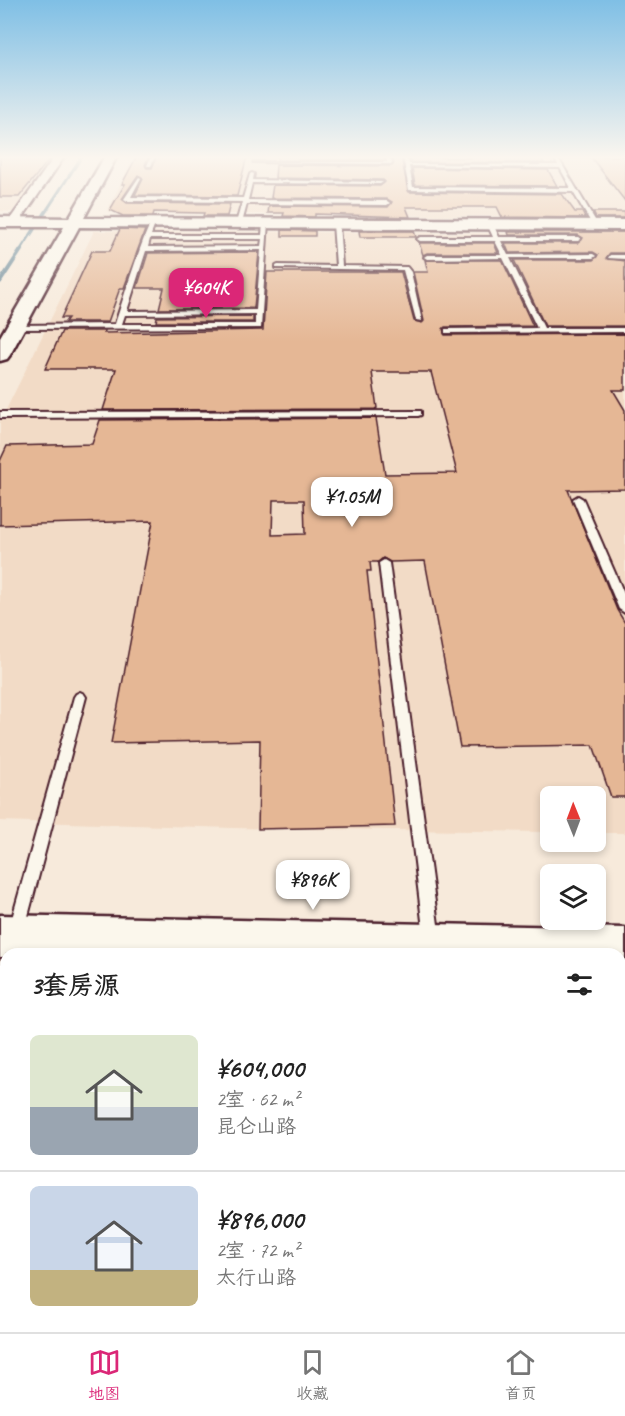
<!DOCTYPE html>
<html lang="zh">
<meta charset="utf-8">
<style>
body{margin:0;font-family:Caveat,"LXGW WenKai TC",sans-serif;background:#f6f6f6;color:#222;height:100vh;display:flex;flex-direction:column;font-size:22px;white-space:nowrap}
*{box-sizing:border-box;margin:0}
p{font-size:20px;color:#767676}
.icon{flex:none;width:33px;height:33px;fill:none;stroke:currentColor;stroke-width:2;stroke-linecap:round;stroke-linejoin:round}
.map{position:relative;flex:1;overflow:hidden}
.panel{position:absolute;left:0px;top:948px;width:626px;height:384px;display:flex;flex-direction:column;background:#fff;border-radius:18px 18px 0 0;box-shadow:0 3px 9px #0003}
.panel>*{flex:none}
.needle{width:39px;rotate:359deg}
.controls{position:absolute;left:540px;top:786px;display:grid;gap:12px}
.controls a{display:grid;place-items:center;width:66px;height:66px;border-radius:9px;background:#fff;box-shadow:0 3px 9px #0003;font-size:30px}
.price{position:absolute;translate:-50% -51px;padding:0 14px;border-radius:12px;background:#fff;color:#222;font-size:20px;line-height:39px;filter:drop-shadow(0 2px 3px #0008)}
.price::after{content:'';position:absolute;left:50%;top:36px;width:18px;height:14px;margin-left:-9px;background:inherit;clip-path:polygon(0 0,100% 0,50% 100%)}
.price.selected{background:#db2777;color:#fff}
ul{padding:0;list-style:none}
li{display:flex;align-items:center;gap:18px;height:150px;padding:0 30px}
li+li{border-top:2px solid #e0e0e0}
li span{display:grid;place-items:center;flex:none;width:168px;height:120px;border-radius:9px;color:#555}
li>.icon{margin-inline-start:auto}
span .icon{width:72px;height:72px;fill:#fffc;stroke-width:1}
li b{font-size:26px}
h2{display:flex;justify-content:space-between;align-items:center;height:72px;padding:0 30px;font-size:26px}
.tab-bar{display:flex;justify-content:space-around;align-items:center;height:84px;border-top:2px solid #e0e0e0;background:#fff;font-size:16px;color:#767676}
.tab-bar a{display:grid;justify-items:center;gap:3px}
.tab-bar .selected{color:#db2777}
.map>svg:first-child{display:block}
</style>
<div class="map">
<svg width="625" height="1332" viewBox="0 0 625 1332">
<rect width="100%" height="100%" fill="#f7eadb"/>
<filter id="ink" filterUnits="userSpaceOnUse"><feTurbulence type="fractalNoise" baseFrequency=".0167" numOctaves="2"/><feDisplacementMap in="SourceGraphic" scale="12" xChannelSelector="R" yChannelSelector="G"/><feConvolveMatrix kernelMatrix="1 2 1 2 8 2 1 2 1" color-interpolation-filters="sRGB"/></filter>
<g filter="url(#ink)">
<!-- built -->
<g fill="#f2dbc6">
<polygon points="0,156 56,156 12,212 0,211"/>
<polygon points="134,156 625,156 625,217 117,213 107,211"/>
<polygon points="94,231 625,234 625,833 596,833 596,796 550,796 550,832 233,828 0,821 0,422"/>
<polygon points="0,1155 6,1155 6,1326 620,1326 620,1162 625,1162 625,1332 0,1332"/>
</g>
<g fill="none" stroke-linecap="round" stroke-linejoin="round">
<!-- stream-far1 -->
<g stroke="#6c8998" stroke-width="3">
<polyline points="41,219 82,156"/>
<polyline points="20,251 37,225"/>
</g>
<!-- stream -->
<polyline stroke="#6c8998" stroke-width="4" points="0,282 21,250"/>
</g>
<!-- building -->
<g fill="#e5b795" stroke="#4a1f2b" stroke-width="1.5" fill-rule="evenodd">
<polygon points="0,156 52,156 19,197 0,197"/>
<polygon points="137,156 149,156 145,165 147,168 152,168 157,156 247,156 237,196 135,195 143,179 138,175 122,199 127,203 230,204 227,216 203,216 204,213 154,212 153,216 123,216 110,210 125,184 122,184"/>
<polygon points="278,156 384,156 384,160 277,160"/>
<polygon points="470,156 540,156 544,163 411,162 410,157 471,158"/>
<polygon points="590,156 625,156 625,201"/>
<polygon points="393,157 401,157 409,192 562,194 575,212 582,212 585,218 502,217 497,207 406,207 410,217 315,214 315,217 283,216 284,213 268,213 269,206 388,207 392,202 387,199 271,198 273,185 380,186 385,182 383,180 275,178 276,165 392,166 394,163"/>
<polygon points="412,168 548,170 557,186 415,185"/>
<polygon points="593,212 625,212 625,218 596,218"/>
<polygon points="120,229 145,230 124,288 120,288 108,322 65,322 68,318 61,318 92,251 110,251"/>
<polygon points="282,230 315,231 315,236 282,236"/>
<polygon points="359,231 414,231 416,237 360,237"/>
<polygon points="508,232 625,232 625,253 610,253 606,258 625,261 625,326 545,326 514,260 593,260 598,255 593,252 509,253 505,243 578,243 583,238 578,235 509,235"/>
<polygon points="419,243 494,243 498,253 427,253 423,255"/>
<polygon points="259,252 254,308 159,309 164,288 137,288 148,253"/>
<path d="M425,260H502L533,326L445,327L443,329L445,335L625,334V390H613L625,410V489L568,490L617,610L625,623V797H611L593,745L460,747L425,561L390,562L383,558L378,562H370L371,571H367L395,826L258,829L260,740L111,743L153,521L0,525V461L7,446L92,444L100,420L376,418L385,474L457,473L431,372H372L377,408L375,409L103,410L116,369H45L62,331H105L104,333L263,330L267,272H401L414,321L422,323L424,321L413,272H428ZM273,500H304L305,534L272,535Z"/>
<polygon points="253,316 253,322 156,322 157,317"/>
</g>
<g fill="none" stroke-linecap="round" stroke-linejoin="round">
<defs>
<g id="lane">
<polygon points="151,156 155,156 151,166 147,166"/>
<polygon points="386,156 390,156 392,164 253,162 387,162"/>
<path d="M403,156H407L409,164L558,165L553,156H557L598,225L593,226L573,192L409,190ZM409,166L560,168L571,188L413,187Z"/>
<polygon points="252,173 254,174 253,180 383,182 380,184 252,183 248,200 387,201 390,203 387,205 247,204 242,223 239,225 236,223 242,202 127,201 124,199 139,177 141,178 131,197 243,198 250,174"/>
<path d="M153,220L156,222L151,235H262L263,223L268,222L261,328L13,329V325H16L115,324C121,306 145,228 153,220ZM150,239H262L261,246L148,247ZM261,250L256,310L127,311L146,251ZM255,314V324H122L125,315Z"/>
<polygon points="336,221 339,223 342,266 407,267 411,272 422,321 416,320 403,270 276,268 276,266 278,265 336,266 333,223"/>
<polygon points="490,222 493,224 499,237 578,237 581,239 578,241 501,241 508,255 593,254 596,256 593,258 510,258 544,328 625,328 625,332 445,333 445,329 448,329 537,328 503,258 427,259 424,257 427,255 502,255 495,241 420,241 417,239 420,237 493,237 487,224"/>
<polygon points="610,255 625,255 625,259 608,258"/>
<polygon points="421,411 421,415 418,416 0,418 0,412"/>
<polygon points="578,496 583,499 625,596 625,613 619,609 573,499"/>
<polygon points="384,560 389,563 442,954 426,954 379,563"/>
<polygon points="80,692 84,694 86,697 18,954 6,954 6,960 2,954 74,697 76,694"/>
<polygon points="0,1288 6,1289 6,1311 0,1310"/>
<polygon points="452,1326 489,1326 491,1332 455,1332"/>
</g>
<polygon id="street" points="55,156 65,156 18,224 10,224 8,222"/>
<g id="secondary">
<polygon points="105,156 117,156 84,218 625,220 625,230 79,227 10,355 7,359 0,361 0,337 64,227 0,227 0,217 69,218"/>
<polygon points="0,915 625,928 625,972 620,972 620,954 6,954 6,957 0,957"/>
<rect x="0" y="967" width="6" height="46"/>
<rect x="620" y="979" width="5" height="46"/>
</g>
</defs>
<!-- lane casing -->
<use href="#lane" stroke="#4a1f2b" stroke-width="4"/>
<!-- street casing -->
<use href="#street" stroke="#4a1f2b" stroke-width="4"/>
<!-- secondary casing -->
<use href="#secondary" stroke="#4a1f2b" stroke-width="5"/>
<!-- lane -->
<use href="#lane" fill="#fbf7ec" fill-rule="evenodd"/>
<!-- street -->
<use href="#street" fill="#fbf7ec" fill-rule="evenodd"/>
<!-- secondary -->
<use href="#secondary" fill="#fbf7ec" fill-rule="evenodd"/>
</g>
</g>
<!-- sky -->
<linearGradient id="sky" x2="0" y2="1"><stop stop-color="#7fbfe5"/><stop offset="0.46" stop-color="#fbf6ef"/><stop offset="1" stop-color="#fbf6ef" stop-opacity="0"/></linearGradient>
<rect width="625" height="342" fill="url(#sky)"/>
</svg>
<div class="controls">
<a><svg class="needle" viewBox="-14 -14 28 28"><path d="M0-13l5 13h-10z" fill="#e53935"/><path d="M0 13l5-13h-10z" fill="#767676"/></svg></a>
<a><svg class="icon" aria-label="layers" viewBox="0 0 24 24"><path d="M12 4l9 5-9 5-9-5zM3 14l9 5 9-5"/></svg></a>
</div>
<b class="price selected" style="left:206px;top:319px">¥604K</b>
<b class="price" style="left:352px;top:528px">¥1.05M</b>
<b class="price" style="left:313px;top:911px">¥896K</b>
<section class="panel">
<h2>3套房源<svg class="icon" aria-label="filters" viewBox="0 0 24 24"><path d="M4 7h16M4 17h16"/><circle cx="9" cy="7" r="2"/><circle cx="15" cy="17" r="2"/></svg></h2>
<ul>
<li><span style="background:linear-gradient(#dfe7d0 60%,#9aa5b1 0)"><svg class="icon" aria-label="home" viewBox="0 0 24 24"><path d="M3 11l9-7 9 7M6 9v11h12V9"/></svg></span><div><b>¥604,000</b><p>2室 · 62 m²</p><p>昆仑山路</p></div></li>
<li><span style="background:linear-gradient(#c9d6e8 70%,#c2b280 0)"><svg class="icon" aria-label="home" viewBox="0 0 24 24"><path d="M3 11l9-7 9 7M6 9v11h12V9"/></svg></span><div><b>¥896,000</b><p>2室 · 72 m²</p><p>太行山路</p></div></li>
</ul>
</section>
</div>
<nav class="tab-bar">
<a class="selected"><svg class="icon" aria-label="map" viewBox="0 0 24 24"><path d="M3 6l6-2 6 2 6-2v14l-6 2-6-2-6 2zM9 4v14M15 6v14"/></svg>地图</a>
<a><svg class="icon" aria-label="saved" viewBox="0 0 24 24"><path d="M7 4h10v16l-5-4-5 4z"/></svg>收藏</a>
<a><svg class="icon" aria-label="home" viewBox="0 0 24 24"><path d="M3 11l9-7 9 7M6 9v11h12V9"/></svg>首页</a>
</nav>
